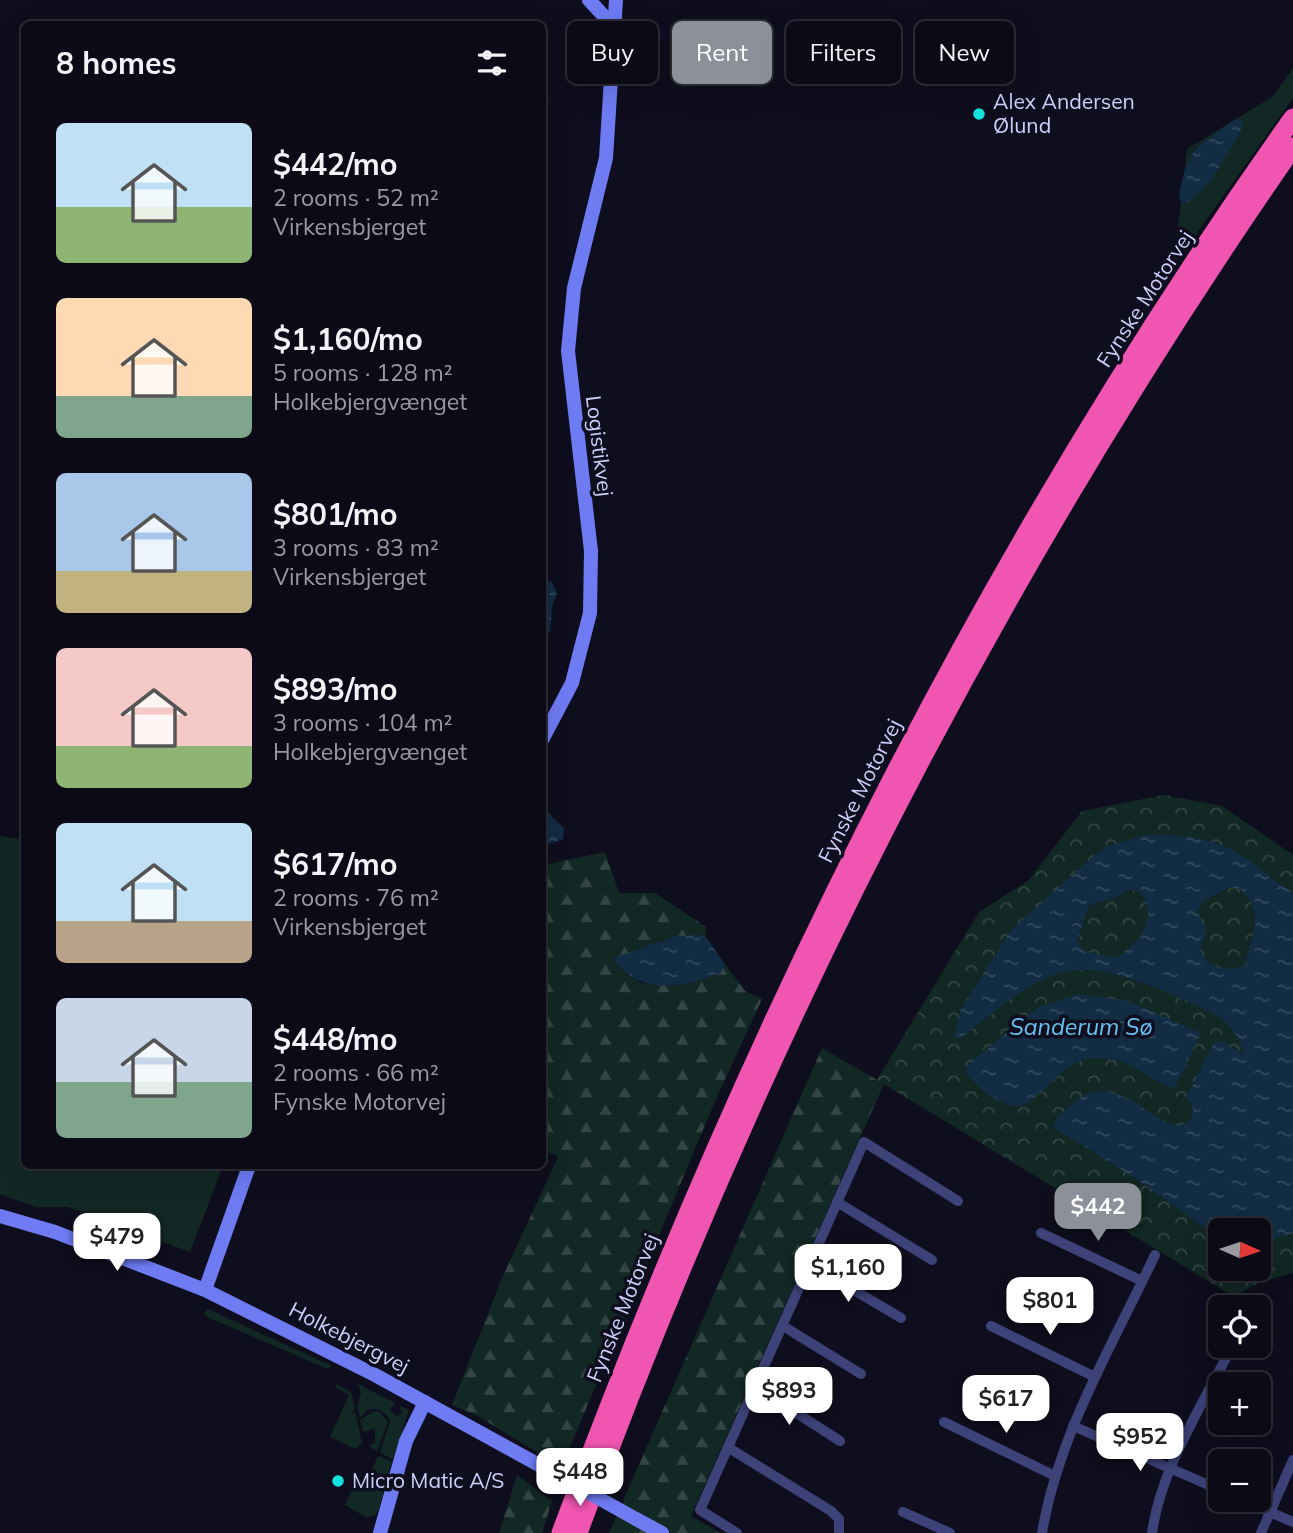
<!DOCTYPE html>
<meta charset="utf-8">
<style>
body{margin:0;font-family:Mulish,sans-serif;background:#14131f;color:#f1f3f6;height:100vh;display:flex;flex-direction:column;font-size:26px;white-space:nowrap}
*{box-sizing:border-box;margin:0}
p{font-size:23px;color:#9a9aa1}
.icon{flex:none;width:38px;height:38px;fill:none;stroke:currentColor;stroke-width:2;stroke-linecap:round;stroke-linejoin:round}
.map{position:relative;flex:1;overflow:hidden}
.drawer{position:absolute;left:21px;top:21px;width:525px;height:1148px;display:flex;flex-direction:column;background:#0b0a16;border-radius:10px;box-shadow:0 7px 28px #0002,0 0 0 2px #2b2b35}
.drawer>*{flex:none}
.guide{position:absolute;left:567px;top:21px;width:620px;height:63px;display:flex;gap:14px}
.needle{width:46px;rotate:93deg}
.buttons{position:absolute;left:1208px;top:1218px;display:grid;gap:14px}
.buttons a{display:grid;place-items:center;width:63px;height:63px;border-radius:10px;background:#0b0a16;box-shadow:0 7px 28px #0002,0 0 0 2px #2b2b35;font-size:35px}
.price{position:absolute;translate:-50% -60px;padding:0 16px;border-radius:14px;background:#fff;color:#222;font-size:23px;line-height:46px;filter:drop-shadow(0 2px 4px #0008)}
.price::after{content:'';position:absolute;left:50%;top:42px;width:21px;height:16px;margin-left:-10px;background:inherit;clip-path:polygon(0 0,100% 0,50% 100%)}
.price.selected{background:#8c9099;color:#fff}
ul{padding:0;list-style:none}
li{display:flex;align-items:center;gap:21px;height:175px;padding:0 35px}
li span{display:grid;place-items:center;flex:none;width:196px;height:140px;border-radius:10px;color:#555}
li>.icon{margin-inline-start:auto}
span .icon{width:84px;height:84px;fill:#fffc;stroke-width:1}
li b{font-size:30px}
h2{display:flex;justify-content:space-between;align-items:center;height:84px;padding:0 35px;font-size:30px}
.chip{padding:0 24px;border-radius:10px;background:#0b0a16;box-shadow:0 7px 28px #0002,0 0 0 2px #2b2b35;font-size:24px;line-height:63px}
.chip.selected{background:#8c9099;color:#fff}
.map>svg:first-child{display:block}
</style>
<div class="map">
<svg width="1293" height="1533" viewBox="0 0 1293 1533">
<defs>
<pattern id="forest-firs" width="22" height="20" patternUnits="userSpaceOnUse" patternTransform="scale(1.75)"><rect width="22" height="20" fill="#122824"/><path d="M5 1l3.5 6h-7zM16 11l3.5 6h-7z" fill="#334645"/></pattern>
<pattern id="park-crowns" width="20" height="18" patternUnits="userSpaceOnUse" patternTransform="scale(1.75)"><rect width="20" height="18" fill="#122824"/><path d="M2 6a3 3 0 1 1 6 0M12 15a3 3 0 1 1 6 0" fill="none" stroke="#334645"/></pattern>
<pattern id="water-ripples" width="26" height="14" patternUnits="userSpaceOnUse" patternTransform="scale(1.75)"><rect width="26" height="14" fill="#122c43"/><path d="M2 4q2-2 4 0t4 0M15 11q2-2 4 0t4 0" fill="none" stroke="#334a5f"/></pattern>
</defs>
<rect width="100%" height="100%" fill="#0f0e1e"/>
<!-- grass -->
<g fill="#122824">
<polygon points="1293,68 1293,98 1174,265 1187,149 1272,97"/>
<polygon points="0,836 24,840 24,1166 223,1166 190,1252 68,1207 36,1207 0,1194"/>
<polygon points="208,1309 332,1366 328,1369 207,1317 204,1313"/>
<polygon points="337,1384 351,1392 355,1408 351,1416 355,1411 362,1443 356,1449 330,1437 349,1395 335,1387"/>
<path d="M358,1384L395,1403L390,1410L396,1416L402,1413L399,1405L409,1410L393,1459L380,1453L390,1421C385,1410 378,1407 367,1410L360,1418L357,1405L361,1393Z"/>
<polygon points="374,1411 380,1412 388,1422 377,1451 369,1446 375,1443 375,1428 363,1432 360,1420"/>
<polygon points="378,1456 392,1462 379,1509 375,1515 366,1517 345,1505 356,1482 366,1484"/>
</g>
<!-- forest -->
<g fill="url(#forest-firs)">
<path d="M605,852L619,893H655L706,927L705,936H676L639,949V982C670,988 691,983 720,973L725,964L745,991L762,999L713,1106L565,1459L547,1458L474,1414L452,1405L502,1278L558,1157L543,1149V865Z"/>
<polygon points="822,1048 884,1084 691,1516 720,1533 609,1533"/>
<polygon points="517,1475 552,1501 542,1533 499,1533"/>
</g>
<!-- park -->
<path fill="url(#park-crowns)" fill-rule="evenodd" d="M1164,795L1222,806L1293,855V1273L1263,1281L1233,1296L877,1080L979,912L1028,881L1082,811ZM1220,1230H1258V1269H1220Z"/>
<!-- water -->
<g fill="url(#water-ripples)" fill-rule="evenodd">
<path d="M1234,120L1242,121L1243,126C1233,143 1203,204 1182,203L1179,198C1188,146 1194,151 1234,120Z"/>
<polygon points="543,580 552,582 557,593 552,607 550,632 543,635"/>
<polygon points="543,812 547,812 564,828 563,839 543,846"/>
<path d="M1144,835C1185,834 1219,838 1253,863C1266,873 1278,885 1293,892V1233L1273,1240H1258V1230H1220V1235L1209,1231L1135,1178L1053,1127C1056,1117 1063,1112 1070,1106C1110,1069 1138,1112 1175,1126L1187,1124L1194,1111L1187,1096L1215,1041L1223,1042L1244,1055C1237,1022 1212,1012 1184,1000C1071,949 1052,964 960,1039L954,1036L961,1009L1012,929L1091,858L1106,847ZM1228,888H1239C1268,914 1251,935 1245,965C1229,972 1215,969 1202,957L1201,945L1206,931L1198,912L1202,902ZM1129,889L1140,892C1160,918 1139,942 1117,958L1083,951L1077,940L1089,905L1117,897Z"/>
<path d="M698,935L705,936L725,964L720,973C683,987 639,997 613,958L676,936Z"/>
<path d="M1078,994L1128,1001L1201,1033L1175,1088C1157,1085 1139,1067 1121,1062C1065,1044 1057,1090 1018,1107C998,1104 975,1087 965,1071L972,1061L1037,1008Z"/>
</g>
<g fill="none" stroke-linecap="round" stroke-linejoin="round">
<!-- street -->
<g stroke="#3d4279" stroke-width="10">
<polyline points="837,1202 932,1260"/>
<polyline points="1041,1233 1142,1281"/>
<polyline points="810,1264 901,1318"/>
<polyline points="783,1326 861,1374"/>
<polyline points="991,1326 1095,1377"/>
<polyline points="756,1387 840,1441"/>
<polyline points="944,1422 1055,1476"/>
<polyline points="1073,1426 1220,1490"/>
<polyline points="729,1448 831,1511 839,1519 839,1533"/>
<polyline points="1242,1500 1293,1522"/>
<polyline points="903,1512 950,1533"/>
<polyline points="737,1533 700,1510 864,1142 958,1201"/>
<path d="M1042,1533C1059,1433 1112,1346 1155,1255"/>
<path d="M1152,1533C1161,1467 1203,1405 1232,1346"/>
<polyline points="1261,1533 1293,1460"/>
</g>
<!-- secondary -->
<g stroke="#6e7bf3" stroke-width="14">
<polyline points="589,0 614,27"/>
<polyline points="542,740 572,683 590,613 591,551 568,351 574,288 606,158 616,0"/>
<polyline points="0,1216 55,1232 205,1290 375,1375 541,1466"/>
<polyline points="205,1290 249,1166"/>
<polyline points="636,1519 662,1533"/>
<polyline points="380,1533 406,1441 425,1402"/>
</g>
<!-- highway -->
<g stroke="#f155b2" stroke-width="19">
<path d="M561,1533C746,1034 984,553 1293,118"/>
<path d="M578,1533C758,1043 995,576 1293,147"/>
</g>
<!-- secondary-bridge -->
<polyline stroke="#6e7bf3" stroke-width="14" points="541,1466 636,1519"/>
</g>
<!-- markers -->
<g fill="#13e3df" stroke="#0f0e1e" stroke-width="2.5">
<circle cx="979" cy="114" r="7"/>
<circle cx="338" cy="1481" r="7"/>
</g>
<g text-anchor="middle" stroke-width="7" stroke-linejoin="round" paint-order="stroke">
<!-- poi labels -->
<g font-size="21" fill="#cfcffb" stroke="#0f0e1e" text-anchor="start">
<text x="993" y="109">Alex Andersen<tspan x="993" dy="24">Ølund</tspan></text>
<text x="352" y="1488">Micro Matic A/S</text>
</g>
<!-- street labels -->
<g font-size="21" fill="#cfcffb" stroke="#0f0e1e">
<text transform="translate(1145 299) rotate(-57)" y="7">Fynske Motorvej</text>
<text transform="translate(599 446) rotate(83)" y="7">Logistikvej</text>
<text transform="translate(860 791) rotate(-63)" y="7">Fynske Motorvej</text>
<text transform="translate(623 1308) rotate(-68)" y="7">Fynske Motorvej</text>
<text transform="translate(349 1338) rotate(27)" y="7">Holkebjergvej</text>
</g>
<!-- water labels -->
<g font-size="23" font-style="italic" fill="#66c2f2" stroke="#0f0e1e">
<text x="1081" y="1035">Sanderum Sø</text>
</g>
</g>
</svg>
<div class="buttons">
<a><svg class="needle" viewBox="-14 -14 28 28"><path d="M0-13l5 13h-10z" fill="#e53935"/><path d="M0 13l5-13h-10z" fill="#9a9aa1"/></svg></a>
<a><svg class="icon" aria-label="locate" viewBox="0 0 24 24"><circle cx="12" cy="12" r="6"/><path d="M12 2v4M12 18v4M2 12h4M18 12h4"/></svg></a>
<a>+</a>
<a>−</a>
</div>
<b class="price selected" style="left:1098px;top:1243px">$442</b>
<b class="price" style="left:117px;top:1273px">$479</b>
<b class="price" style="left:848px;top:1304px">$1,160</b>
<b class="price" style="left:1050px;top:1337px">$801</b>
<b class="price" style="left:789px;top:1427px">$893</b>
<b class="price" style="left:1006px;top:1435px">$617</b>
<b class="price" style="left:1140px;top:1473px">$952</b>
<b class="price" style="left:580px;top:1508px">$448</b>
<div class="guide">
<a class="chip">Buy</a>
<a class="chip selected">Rent</a>
<a class="chip">Filters</a>
<a class="chip">New</a>
</div>
<section class="drawer">
<h2>8 homes<svg class="icon" aria-label="filters" viewBox="0 0 24 24"><path d="M4 7h16M4 17h16"/><circle cx="9" cy="7" r="2"/><circle cx="15" cy="17" r="2"/></svg></h2>
<ul>
<li><span style="background:linear-gradient(#bfe0f5 60%,#8fb573 0)"><svg class="icon" aria-label="home" viewBox="0 0 24 24"><path d="M3 11l9-7 9 7M6 9v11h12V9"/></svg></span><div><b>$442/mo</b><p>2 rooms · 52 m²</p><p>Virkensbjerget</p></div></li>
<li><span style="background:linear-gradient(#ffd9b3 70%,#7fa58c 0)"><svg class="icon" aria-label="home" viewBox="0 0 24 24"><path d="M3 11l9-7 9 7M6 9v11h12V9"/></svg></span><div><b>$1,160/mo</b><p>5 rooms · 128 m²</p><p>Holkebjergvænget</p></div></li>
<li><span style="background:linear-gradient(#a9c7e8 70%,#c2b280 0)"><svg class="icon" aria-label="home" viewBox="0 0 24 24"><path d="M3 11l9-7 9 7M6 9v11h12V9"/></svg></span><div><b>$801/mo</b><p>3 rooms · 83 m²</p><p>Virkensbjerget</p></div></li>
<li><span style="background:linear-gradient(#f6c9c9 70%,#8fb573 0)"><svg class="icon" aria-label="home" viewBox="0 0 24 24"><path d="M3 11l9-7 9 7M6 9v11h12V9"/></svg></span><div><b>$893/mo</b><p>3 rooms · 104 m²</p><p>Holkebjergvænget</p></div></li>
<li><span style="background:linear-gradient(#bfe0f5 70%,#b9a48a 0)"><svg class="icon" aria-label="home" viewBox="0 0 24 24"><path d="M3 11l9-7 9 7M6 9v11h12V9"/></svg></span><div><b>$617/mo</b><p>2 rooms · 76 m²</p><p>Virkensbjerget</p></div></li>
<li><span style="background:linear-gradient(#c9d6e8 60%,#7fa58c 0)"><svg class="icon" aria-label="home" viewBox="0 0 24 24"><path d="M3 11l9-7 9 7M6 9v11h12V9"/></svg></span><div><b>$448/mo</b><p>2 rooms · 66 m²</p><p>Fynske Motorvej</p></div></li>
</ul>
</section>
</div>
